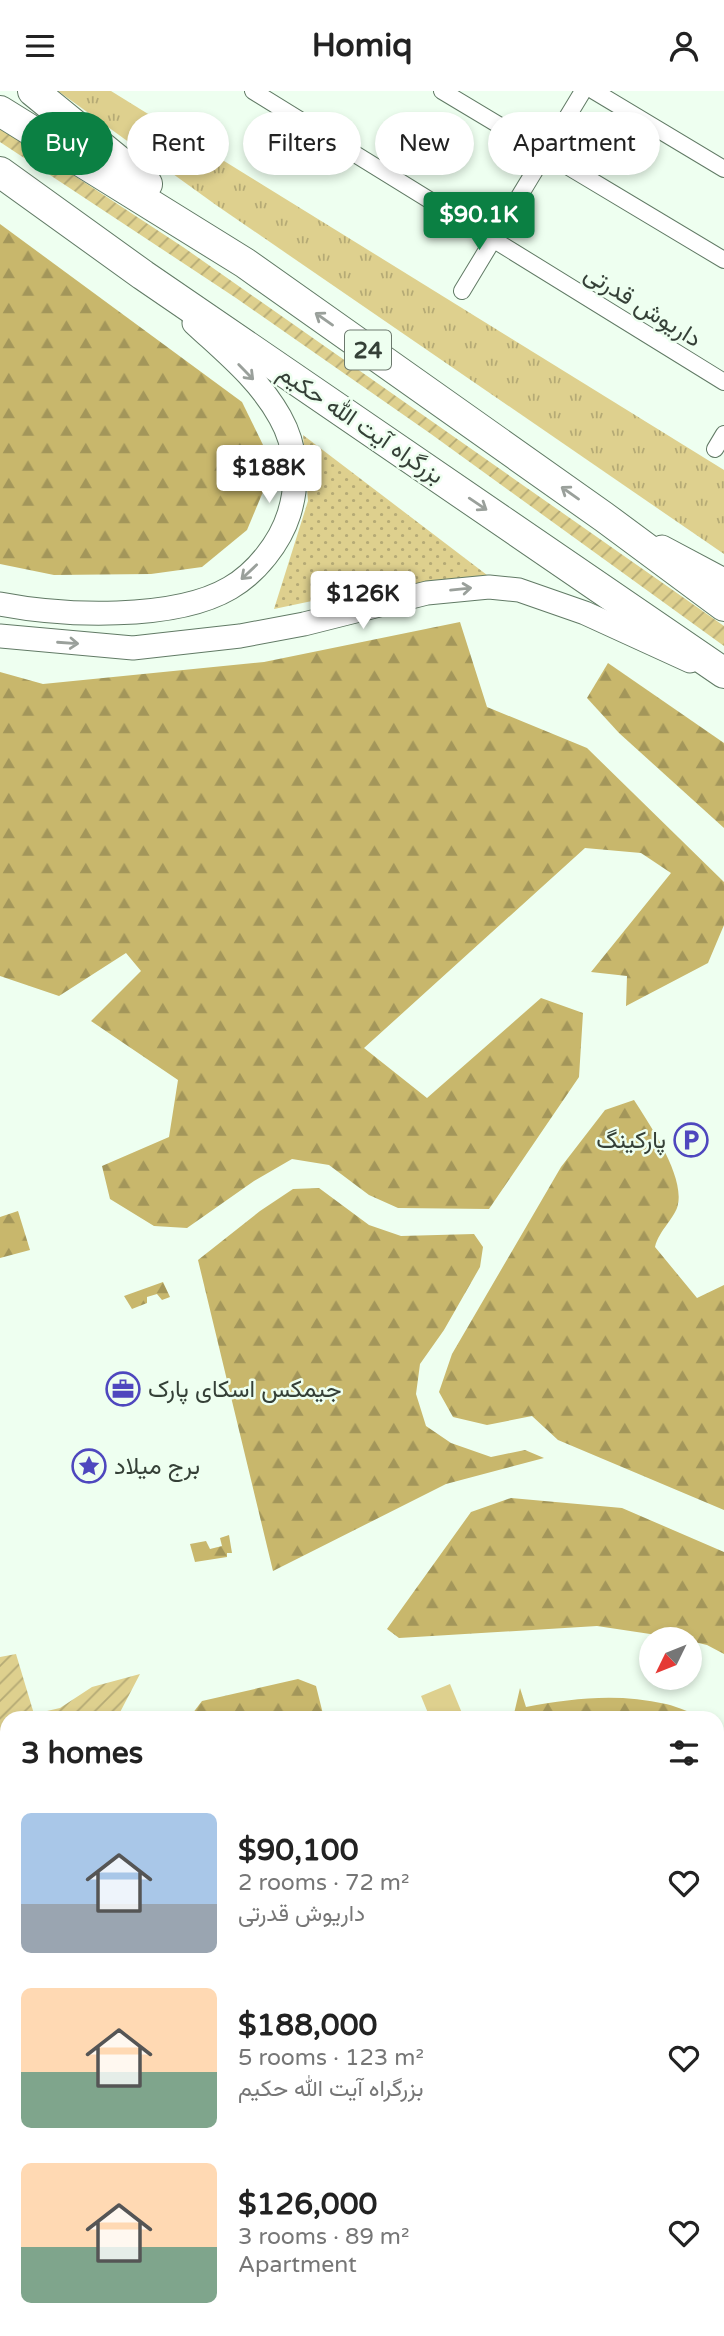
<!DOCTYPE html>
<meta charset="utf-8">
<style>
body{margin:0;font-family:"Varela Round",Vazirmatn,sans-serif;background:#f2f2f2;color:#222;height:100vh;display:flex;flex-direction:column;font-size:26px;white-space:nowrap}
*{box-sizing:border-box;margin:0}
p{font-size:23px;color:#767676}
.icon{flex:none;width:38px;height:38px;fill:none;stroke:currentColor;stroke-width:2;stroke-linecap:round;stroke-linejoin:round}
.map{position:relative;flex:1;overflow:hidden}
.drawer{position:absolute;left:0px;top:1620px;width:724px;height:625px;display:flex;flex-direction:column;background:#fff;border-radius:21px 21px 0 0;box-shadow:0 4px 10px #0003}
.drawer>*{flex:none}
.banner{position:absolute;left:21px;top:21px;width:682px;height:63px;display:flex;gap:14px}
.needle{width:46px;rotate:227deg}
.tools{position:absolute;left:639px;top:1536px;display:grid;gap:14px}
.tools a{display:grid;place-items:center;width:63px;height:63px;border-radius:50%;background:#fff;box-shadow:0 4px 10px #0003;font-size:35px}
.price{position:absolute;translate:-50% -60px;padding:0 16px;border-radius:7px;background:#fff;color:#222;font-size:23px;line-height:46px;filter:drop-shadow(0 2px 4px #0008)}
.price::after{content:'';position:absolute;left:50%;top:42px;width:21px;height:16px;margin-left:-10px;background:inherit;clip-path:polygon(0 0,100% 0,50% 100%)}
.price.current{background:#0b8043;color:#fff}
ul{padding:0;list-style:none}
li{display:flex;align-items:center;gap:21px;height:175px;padding:0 21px}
li span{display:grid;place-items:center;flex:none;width:196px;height:140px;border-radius:10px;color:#555}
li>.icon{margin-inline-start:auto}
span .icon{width:84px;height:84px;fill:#fffc;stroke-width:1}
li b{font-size:30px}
h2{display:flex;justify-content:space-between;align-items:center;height:84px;padding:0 21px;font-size:30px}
.tag{padding:0 24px;border-radius:32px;background:#fff;box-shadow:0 4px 10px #0003;font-size:24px;line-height:63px}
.tag.current{background:#0b8043;color:#fff}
header{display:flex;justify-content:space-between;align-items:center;height:91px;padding:0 21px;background:#fff;font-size:32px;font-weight:700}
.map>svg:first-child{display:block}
</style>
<header><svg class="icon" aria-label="menu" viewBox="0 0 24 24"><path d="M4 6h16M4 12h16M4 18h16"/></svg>Homiq<svg class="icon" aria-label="person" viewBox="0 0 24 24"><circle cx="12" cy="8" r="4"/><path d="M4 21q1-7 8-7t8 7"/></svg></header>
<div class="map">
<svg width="724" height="2245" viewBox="0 0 724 2245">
<defs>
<pattern id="grass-dots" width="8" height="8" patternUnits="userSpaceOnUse" patternTransform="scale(1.75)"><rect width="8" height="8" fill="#ded08e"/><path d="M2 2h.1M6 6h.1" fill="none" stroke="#b5aa75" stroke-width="1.8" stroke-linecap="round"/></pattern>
<pattern id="forest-firs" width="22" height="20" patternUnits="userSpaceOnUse" patternTransform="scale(1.75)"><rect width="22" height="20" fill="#c8b76c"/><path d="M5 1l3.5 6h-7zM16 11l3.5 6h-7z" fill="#a3965a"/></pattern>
<pattern id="park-tufts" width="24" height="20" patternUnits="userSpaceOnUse" patternTransform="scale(1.75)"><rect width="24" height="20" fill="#ded08e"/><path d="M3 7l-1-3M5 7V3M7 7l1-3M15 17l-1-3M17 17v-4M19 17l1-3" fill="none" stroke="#b5aa75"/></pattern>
<pattern id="garden-furrows" width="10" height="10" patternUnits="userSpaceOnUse" patternTransform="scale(1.75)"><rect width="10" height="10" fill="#ded08e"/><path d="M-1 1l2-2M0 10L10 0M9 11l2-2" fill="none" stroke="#b5aa75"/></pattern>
</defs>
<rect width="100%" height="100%" fill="#eefff0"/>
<!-- grass -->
<polygon fill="url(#grass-dots)" points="303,344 487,484 369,498 274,518 308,410"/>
<!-- forest -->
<g fill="url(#forest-firs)">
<polygon points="0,133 242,311 265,358 265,396 247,439 202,476 151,483 54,484 0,473"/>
<polygon points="460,531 487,616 587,657 724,791 724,834 708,872 626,915 627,885 591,881 671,782 641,762 585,757 364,957 427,1007 541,907 583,922 579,986 489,1118 398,1117 369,1104 329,1074 292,1068 254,1090 187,1137 154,1135 110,1108 102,1075 169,1046 178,989 91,930 141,880 126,862 59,905 0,885 0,581 43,593 264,571"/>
<polygon points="608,572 724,652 724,737 619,642 587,607"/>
<path d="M634,1009C650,1034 684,1084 678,1113C676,1126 659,1139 655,1156L697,1207L724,1194V1419L558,1349L532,1325L487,1334L453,1326L439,1301L452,1263L561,1076L605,1019Z"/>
<polygon points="319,1097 369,1134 401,1145 474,1143 483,1156 480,1176 444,1239 420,1273 416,1303 426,1335 451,1352 491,1366 525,1359 544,1367 446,1393 273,1480 198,1169 260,1120 293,1098"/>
<polygon points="18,1120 30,1159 0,1167 0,1126"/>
<polygon points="163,1191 170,1206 162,1209 157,1203 147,1206 147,1212 132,1218 124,1205"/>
<polygon points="511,1407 622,1417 724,1461 724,1563 707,1554 690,1550 690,1549 597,1535 399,1547 387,1538 471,1421"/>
<polygon points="229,1444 232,1462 227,1462 227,1466 195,1471 190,1453 206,1450 210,1458 222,1455 220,1447"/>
<polygon points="298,1588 316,1595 324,1627 189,1627 202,1610"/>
<path d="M520,1597L526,1616C573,1607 618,1602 666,1613C679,1616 693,1623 707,1627H513Z"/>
<polygon points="724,1704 724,2144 718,2153 718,1705"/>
<polygon points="190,2238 271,2238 300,2245 201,2245"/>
<polygon points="431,2238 644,2238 637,2245 436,2245"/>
</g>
<!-- park -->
<polygon fill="url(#park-tufts)" points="58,0 111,0 724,379 724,463 216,114"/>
<!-- garden -->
<g fill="url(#garden-furrows)">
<polygon points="0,36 183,156 724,535 724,555 431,343 236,207 0,51"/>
<polygon points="16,1563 34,1623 60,1617 92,1596 140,1583 117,1627 7,1628 7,1682 0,1684 0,1566"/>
</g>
<!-- pitch -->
<polygon fill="#ded08e" points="450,1593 464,1627 430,1627 421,1605"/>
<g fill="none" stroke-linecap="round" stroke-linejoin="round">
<defs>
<g id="street">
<polyline points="253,0 724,291"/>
<polyline points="442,0 724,169"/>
<polyline points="594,0 724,78"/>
<polyline points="462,200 583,0"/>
<polyline points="715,358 724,343"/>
</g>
<g id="secondary">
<polyline points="662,456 724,489"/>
<path d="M0,513C62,525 174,530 230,497C256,482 280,452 289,423C299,391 297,356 280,326C259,288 225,261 194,232"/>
<polyline points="0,545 133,557 240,545 304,533 427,502 489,496 519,499 585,522 690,570"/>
<polyline points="0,2147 7,2152"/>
<polyline points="0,2186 7,2191"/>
<polyline points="718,2208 724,2200"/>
<polyline points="75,2238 86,2245"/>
<polyline points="134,2238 144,2245"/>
<polyline points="689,2245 695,2238"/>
</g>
<g id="highway">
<polyline points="33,0 147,93"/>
<polyline points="0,20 245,172 604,426 724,515"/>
<polyline points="0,81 143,184 724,582"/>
</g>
</defs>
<!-- street casing -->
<use href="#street" stroke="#617a65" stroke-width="18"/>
<!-- secondary casing -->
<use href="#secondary" stroke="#617a65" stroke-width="25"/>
<!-- highway casing -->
<use href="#highway" stroke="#617a65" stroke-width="32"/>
<!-- street -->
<use href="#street" stroke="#fff" stroke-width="16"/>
<!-- secondary -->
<use href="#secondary" stroke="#fff" stroke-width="23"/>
<!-- highway -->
<use href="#highway" stroke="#fff" stroke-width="30"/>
</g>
<!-- one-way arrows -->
<defs><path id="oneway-shaft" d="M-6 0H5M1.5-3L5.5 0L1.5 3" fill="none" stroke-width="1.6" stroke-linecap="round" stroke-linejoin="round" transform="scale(1.75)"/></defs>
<g stroke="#9aa09b">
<use href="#oneway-shaft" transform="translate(324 228) rotate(-145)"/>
<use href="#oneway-shaft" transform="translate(246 281) rotate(46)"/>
<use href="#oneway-shaft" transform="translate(570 402) rotate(-145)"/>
<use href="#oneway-shaft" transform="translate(478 413) rotate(34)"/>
<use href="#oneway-shaft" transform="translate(249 481) rotate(137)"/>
<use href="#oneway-shaft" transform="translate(461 498) rotate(-6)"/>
<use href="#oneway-shaft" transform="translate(68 552) rotate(4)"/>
</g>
<!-- icons -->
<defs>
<symbol id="parking-ring" viewBox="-11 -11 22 22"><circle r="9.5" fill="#eefff0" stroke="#4e47be" stroke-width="1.5"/><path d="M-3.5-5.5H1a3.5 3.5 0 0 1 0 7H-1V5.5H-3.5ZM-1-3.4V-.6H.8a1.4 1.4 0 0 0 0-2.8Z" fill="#4e47be"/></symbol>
<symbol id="office-ring" viewBox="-11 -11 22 22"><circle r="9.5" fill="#eefff0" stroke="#4e47be" stroke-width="1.5"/><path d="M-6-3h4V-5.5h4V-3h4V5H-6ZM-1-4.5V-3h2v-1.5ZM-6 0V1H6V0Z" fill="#4e47be"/></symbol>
<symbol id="sight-ring" viewBox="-11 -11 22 22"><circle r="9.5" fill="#eefff0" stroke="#4e47be" stroke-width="1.5"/><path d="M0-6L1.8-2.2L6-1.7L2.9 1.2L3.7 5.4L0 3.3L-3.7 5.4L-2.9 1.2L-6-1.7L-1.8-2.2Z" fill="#4e47be"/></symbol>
</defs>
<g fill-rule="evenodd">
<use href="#parking-ring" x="672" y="1030" width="38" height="38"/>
<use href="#office-ring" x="104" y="1279" width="38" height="38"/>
<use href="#sight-ring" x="70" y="1356" width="38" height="38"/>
</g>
<g text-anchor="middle" stroke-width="5" stroke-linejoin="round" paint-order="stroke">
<!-- shield labels -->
<rect fill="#eefff0" stroke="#6c796e" stroke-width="2" x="345" y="239.5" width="46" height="39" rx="5"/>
<g font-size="23" font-weight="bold" fill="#354037">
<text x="368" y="267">24</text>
</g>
<!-- street labels -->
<g font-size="24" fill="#354037" stroke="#eefff0">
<text transform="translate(643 215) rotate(32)" y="8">داریوش قدرتی</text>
<text transform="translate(361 333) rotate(34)" y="8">بزرگراه آیت الله حکیم</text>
</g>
<!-- poi labels -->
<g font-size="24" fill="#354037" stroke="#eefff0" text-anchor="start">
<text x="666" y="1057" text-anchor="end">پارکینگ</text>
<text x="148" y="1306">جیمکس اسکای پارک</text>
<text x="114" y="1383">برج میلاد</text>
</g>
</g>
</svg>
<div class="tools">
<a><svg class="needle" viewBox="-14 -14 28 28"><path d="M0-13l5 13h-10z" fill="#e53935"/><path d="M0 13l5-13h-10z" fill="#767676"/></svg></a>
</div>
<b class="price current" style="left:479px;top:161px">$90.1K</b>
<b class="price" style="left:269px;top:414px">$188K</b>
<b class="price" style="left:363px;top:540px">$126K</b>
<div class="banner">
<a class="tag current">Buy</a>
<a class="tag">Rent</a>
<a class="tag">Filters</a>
<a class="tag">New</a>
<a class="tag">Apartment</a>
</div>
<section class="drawer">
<h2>3 homes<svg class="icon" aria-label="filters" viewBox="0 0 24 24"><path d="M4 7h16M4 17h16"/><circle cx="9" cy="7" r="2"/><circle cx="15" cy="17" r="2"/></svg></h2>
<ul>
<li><span style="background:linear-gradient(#a9c7e8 65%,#9aa5b1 0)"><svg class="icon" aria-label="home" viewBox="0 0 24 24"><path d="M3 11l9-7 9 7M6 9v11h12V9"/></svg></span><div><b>$90,100</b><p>2 rooms · 72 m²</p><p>داریوش قدرتی</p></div><svg class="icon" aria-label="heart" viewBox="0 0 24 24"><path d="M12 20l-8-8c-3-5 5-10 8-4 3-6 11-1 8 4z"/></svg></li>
<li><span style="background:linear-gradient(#ffd9b3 60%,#7fa58c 0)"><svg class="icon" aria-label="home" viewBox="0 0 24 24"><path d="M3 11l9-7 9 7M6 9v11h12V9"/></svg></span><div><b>$188,000</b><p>5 rooms · 123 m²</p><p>بزرگراه آیت الله حکیم</p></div><svg class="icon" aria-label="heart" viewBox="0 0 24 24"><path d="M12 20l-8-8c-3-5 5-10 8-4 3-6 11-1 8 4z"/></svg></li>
<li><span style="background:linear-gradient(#ffd9b3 60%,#7fa58c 0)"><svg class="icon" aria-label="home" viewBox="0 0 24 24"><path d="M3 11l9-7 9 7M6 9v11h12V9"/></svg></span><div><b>$126,000</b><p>3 rooms · 89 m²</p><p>Apartment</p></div><svg class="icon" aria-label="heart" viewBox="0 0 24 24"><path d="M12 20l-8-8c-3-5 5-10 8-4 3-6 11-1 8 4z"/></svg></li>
</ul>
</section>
</div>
